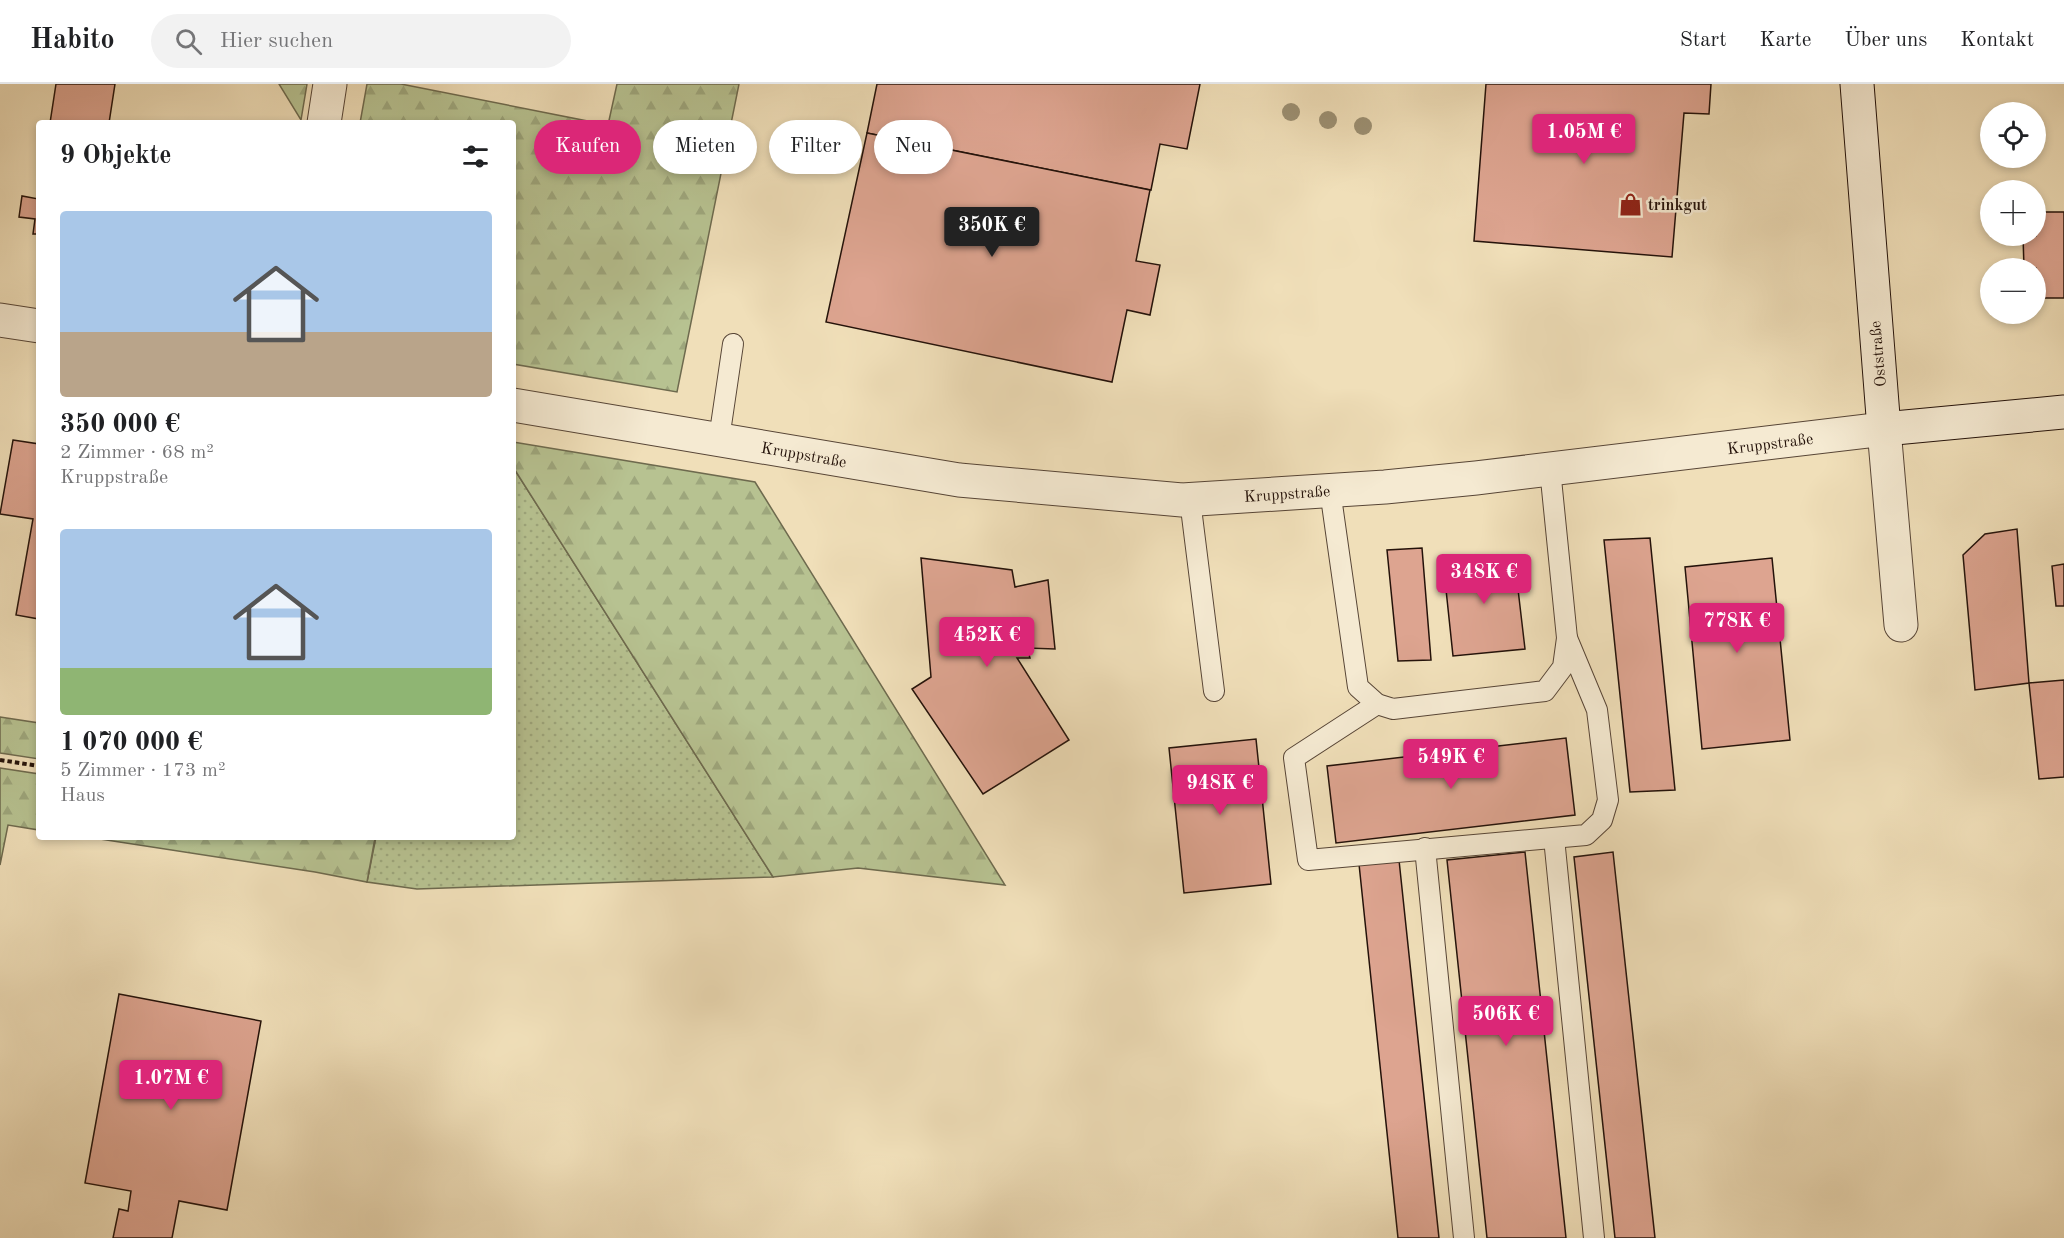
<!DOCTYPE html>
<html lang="de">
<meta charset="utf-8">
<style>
body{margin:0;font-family:"Old Standard TT",serif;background:#f2f2f2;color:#202124;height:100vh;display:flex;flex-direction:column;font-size:22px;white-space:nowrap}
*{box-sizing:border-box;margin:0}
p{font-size:20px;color:#757577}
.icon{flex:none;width:33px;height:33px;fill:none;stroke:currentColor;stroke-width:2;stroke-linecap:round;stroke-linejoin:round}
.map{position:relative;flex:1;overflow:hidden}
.side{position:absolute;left:36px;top:36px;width:480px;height:720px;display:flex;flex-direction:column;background:#fff;border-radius:6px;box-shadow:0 3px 9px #0003}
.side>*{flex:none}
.top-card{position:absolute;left:534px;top:36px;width:570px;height:54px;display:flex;gap:12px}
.fabs{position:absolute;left:1980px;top:18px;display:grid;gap:12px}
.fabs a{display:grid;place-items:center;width:66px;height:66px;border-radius:50%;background:#fff;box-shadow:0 3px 9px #0003;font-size:30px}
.price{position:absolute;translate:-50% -51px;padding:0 14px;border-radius:6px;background:#db2777;color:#fff;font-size:20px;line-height:39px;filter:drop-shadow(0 2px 3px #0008)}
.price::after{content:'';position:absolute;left:50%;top:36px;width:18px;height:14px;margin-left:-9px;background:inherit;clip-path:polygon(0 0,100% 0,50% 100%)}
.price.selected{background:#222;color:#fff}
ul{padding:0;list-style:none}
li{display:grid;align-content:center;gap:12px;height:318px;padding:0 24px}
li span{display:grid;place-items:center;height:186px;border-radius:6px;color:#555}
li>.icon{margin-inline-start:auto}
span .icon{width:108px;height:108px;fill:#fffc;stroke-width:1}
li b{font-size:26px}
h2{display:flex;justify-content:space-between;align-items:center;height:72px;padding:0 24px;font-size:26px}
.pill{padding:0 21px;border-radius:27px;background:#fff;box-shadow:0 3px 9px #0003;font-size:21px;line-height:54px}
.pill.selected{background:#db2777;color:#fff}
header{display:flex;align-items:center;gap:36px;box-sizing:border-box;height:84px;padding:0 30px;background:#fff;border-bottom:2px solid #e0e0e0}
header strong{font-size:28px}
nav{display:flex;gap:33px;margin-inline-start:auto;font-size:21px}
.search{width:420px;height:54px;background:#f2f2f2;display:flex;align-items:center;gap:15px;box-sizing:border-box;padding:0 21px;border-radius:33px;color:#757577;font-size:22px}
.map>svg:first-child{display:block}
</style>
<header>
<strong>Habito</strong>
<div class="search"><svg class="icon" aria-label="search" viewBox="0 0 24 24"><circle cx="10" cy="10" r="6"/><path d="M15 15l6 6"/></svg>Hier suchen</div>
<nav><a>Start</a><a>Karte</a><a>Über uns</a><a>Kontakt</a></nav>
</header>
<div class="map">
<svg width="2064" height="1154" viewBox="0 0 2064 1154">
<defs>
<pattern id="grass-dots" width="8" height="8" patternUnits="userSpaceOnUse" patternTransform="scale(1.5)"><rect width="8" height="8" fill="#b7c291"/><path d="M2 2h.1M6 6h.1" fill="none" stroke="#9da67c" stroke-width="1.8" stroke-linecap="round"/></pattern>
<pattern id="forest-firs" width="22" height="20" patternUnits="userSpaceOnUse" patternTransform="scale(1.5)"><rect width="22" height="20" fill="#b7c291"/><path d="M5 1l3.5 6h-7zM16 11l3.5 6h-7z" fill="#9da67c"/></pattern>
</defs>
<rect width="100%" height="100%" fill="#f0dfb9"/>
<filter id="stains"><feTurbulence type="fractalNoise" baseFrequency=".00333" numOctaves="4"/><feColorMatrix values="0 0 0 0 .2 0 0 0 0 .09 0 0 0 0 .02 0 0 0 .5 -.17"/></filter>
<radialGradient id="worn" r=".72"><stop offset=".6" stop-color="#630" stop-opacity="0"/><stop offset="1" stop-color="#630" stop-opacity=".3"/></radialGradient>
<!-- grass -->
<polygon fill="url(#grass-dots)" stroke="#6e6a4e" stroke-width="1.5" points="513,383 773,793 417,805 367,798 376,753 513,753"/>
<!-- forest -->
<g fill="url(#forest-firs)" stroke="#6e6a4e" stroke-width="1.5">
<polygon points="279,0 307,0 301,36"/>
<polygon points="367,0 401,0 608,41 617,0 739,0 677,308 513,280 513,39 360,39"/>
<polygon points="513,358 755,398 1005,801 858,784 773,793 513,383"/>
<polygon points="0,633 39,639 39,675 0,669"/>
<polygon points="0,684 39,690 39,746 8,741 0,781"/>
<polygon points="87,753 372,753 375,754 367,798 315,788"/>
</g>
<!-- building -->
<g fill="#dda490" stroke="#24120a" stroke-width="1.5">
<polygon points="56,0 115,0 109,39 50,39"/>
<polygon points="877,0 1200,0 1187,65 1160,60 1151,106 867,49"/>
<polygon points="1486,0 1711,0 1709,30 1684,29 1672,173 1474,157"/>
<polygon points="867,49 1150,106 1136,177 1160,181 1150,231 1127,226 1112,298 826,238"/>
<polygon points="39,110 39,150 33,150 35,135 19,133 22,112 38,115"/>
<polygon points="2036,128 2064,128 2064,214 2036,214 2036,184 2024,184 2023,152 2036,152"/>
<polygon points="13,356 39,360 39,535 16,531 33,435 0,430"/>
<polygon points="2017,445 2029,599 1975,606 1963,471 1985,450"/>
<polygon points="1650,454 1675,706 1630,708 1604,456"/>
<polygon points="1422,464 1431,576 1398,577 1387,466"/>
<polygon points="1514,471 1525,565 1453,572 1443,477"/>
<polygon points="921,474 1012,486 1015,503 1048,496 1055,565 1027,564 1030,574 1017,574 1069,656 983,710 912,605 931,593"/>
<polygon points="1772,474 1790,656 1702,665 1685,483"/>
<polygon points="2064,480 2064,522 2056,522 2052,482"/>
<polygon points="2064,596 2064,693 2039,695 2029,599"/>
<polygon points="1566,654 1575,731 1336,759 1327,682"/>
<polygon points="1256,655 1271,800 1184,809 1169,664"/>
<polygon points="1525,768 1566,1154 1487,1154 1447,776"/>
<polygon points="1613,768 1655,1154 1615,1154 1574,773"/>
<polygon points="1399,776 1439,1154 1398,1154 1359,780"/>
<polygon points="119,910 261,937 227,1126 179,1117 172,1154 113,1154 119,1125 128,1127 131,1107 85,1099"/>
</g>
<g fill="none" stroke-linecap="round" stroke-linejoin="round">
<defs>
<g id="lane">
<polyline points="719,355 733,260"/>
<polyline points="1330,406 1358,603 1377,620 1393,625 1545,607 1563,583 1567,554 1550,385"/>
<polyline points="1190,416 1214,607"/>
<polyline points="1377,620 1294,674 1308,776 1586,751 1602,736 1608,716 1597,626 1567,554"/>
<polyline points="1554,754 1594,1154"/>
<polyline points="1425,764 1464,1154"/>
</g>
<g id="street">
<polyline points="324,39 330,0"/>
<polyline points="0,236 39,242"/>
<polyline points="513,321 959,396 1182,416 1385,403 1476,394 1884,345 1901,541"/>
</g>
<polyline id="secondary" points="1857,0 1884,345 2064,328"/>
</defs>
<!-- lane casing -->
<use href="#lane" stroke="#574536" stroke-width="22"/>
<!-- street casing -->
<use href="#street" stroke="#574536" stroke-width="35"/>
<!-- secondary casing -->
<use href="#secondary" stroke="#24120a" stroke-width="35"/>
<!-- path -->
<polyline stroke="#24120a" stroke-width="4" stroke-dasharray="4.5 3" stroke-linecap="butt" points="0,676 39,682"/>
<!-- lane -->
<use href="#lane" stroke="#f5ead2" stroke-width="20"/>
<!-- street -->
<use href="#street" stroke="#f5ead2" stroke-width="33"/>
<!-- secondary -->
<use href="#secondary" stroke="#f5ead2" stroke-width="33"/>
</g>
<!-- trees -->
<g fill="#9c9073">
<circle cx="1291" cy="28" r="9"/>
<circle cx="1328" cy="36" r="9"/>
<circle cx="1363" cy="42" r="9"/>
</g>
<!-- icons -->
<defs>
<symbol id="shop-bare" viewBox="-9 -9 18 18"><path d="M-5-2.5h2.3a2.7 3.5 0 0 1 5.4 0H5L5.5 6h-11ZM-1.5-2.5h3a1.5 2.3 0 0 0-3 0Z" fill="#8f2418" stroke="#f5ead2" stroke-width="2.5" paint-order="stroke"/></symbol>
</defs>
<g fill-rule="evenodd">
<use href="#shop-bare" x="1614" y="104" width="33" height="33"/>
</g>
<g text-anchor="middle" stroke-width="5" stroke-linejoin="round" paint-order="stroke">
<!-- poi labels -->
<g font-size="16" font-weight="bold" fill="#24120a" stroke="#f5ead2" text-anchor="start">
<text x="1648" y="126">trinkgut</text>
</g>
<!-- street labels -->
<g font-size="16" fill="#24120a" stroke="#f5ead2">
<text transform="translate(1877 270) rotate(-95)" y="6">Oststraße</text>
<text transform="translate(1770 359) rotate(-7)" y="6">Kruppstraße</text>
<text transform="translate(804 370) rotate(10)" y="6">Kruppstraße</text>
<text transform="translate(1287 409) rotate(-4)" y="6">Kruppstraße</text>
</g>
</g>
<rect width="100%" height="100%" filter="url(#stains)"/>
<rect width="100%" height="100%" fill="url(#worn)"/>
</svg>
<div class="fabs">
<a><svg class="icon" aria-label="locate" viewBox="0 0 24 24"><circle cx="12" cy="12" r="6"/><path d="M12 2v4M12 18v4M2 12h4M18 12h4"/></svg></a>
<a>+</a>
<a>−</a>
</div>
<b class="price" style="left:1584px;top:81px">1.05M €</b>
<b class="price selected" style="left:992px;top:174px">350K €</b>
<b class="price" style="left:1484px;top:521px">348K €</b>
<b class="price" style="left:1737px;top:570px">778K €</b>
<b class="price" style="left:987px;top:584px">452K €</b>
<b class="price" style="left:1451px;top:706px">549K €</b>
<b class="price" style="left:1220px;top:732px">948K €</b>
<b class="price" style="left:1506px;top:963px">506K €</b>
<b class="price" style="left:171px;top:1027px">1.07M €</b>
<div class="top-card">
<a class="pill selected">Kaufen</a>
<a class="pill">Mieten</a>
<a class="pill">Filter</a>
<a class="pill">Neu</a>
</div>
<section class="side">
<h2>9 Objekte<svg class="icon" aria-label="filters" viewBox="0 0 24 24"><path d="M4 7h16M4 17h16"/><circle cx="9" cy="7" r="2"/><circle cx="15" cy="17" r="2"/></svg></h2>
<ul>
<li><span style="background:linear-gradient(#a9c7e8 65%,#b9a48a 0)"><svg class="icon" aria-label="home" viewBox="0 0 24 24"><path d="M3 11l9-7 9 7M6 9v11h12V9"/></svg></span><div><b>350 000 €</b><p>2 Zimmer · 68 m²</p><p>Kruppstraße</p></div></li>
<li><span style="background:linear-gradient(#a9c7e8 75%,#8fb573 0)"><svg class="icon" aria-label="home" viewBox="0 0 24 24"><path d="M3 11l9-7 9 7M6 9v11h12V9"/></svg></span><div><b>1 070 000 €</b><p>5 Zimmer · 173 m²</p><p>Haus</p></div></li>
</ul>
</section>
</div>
